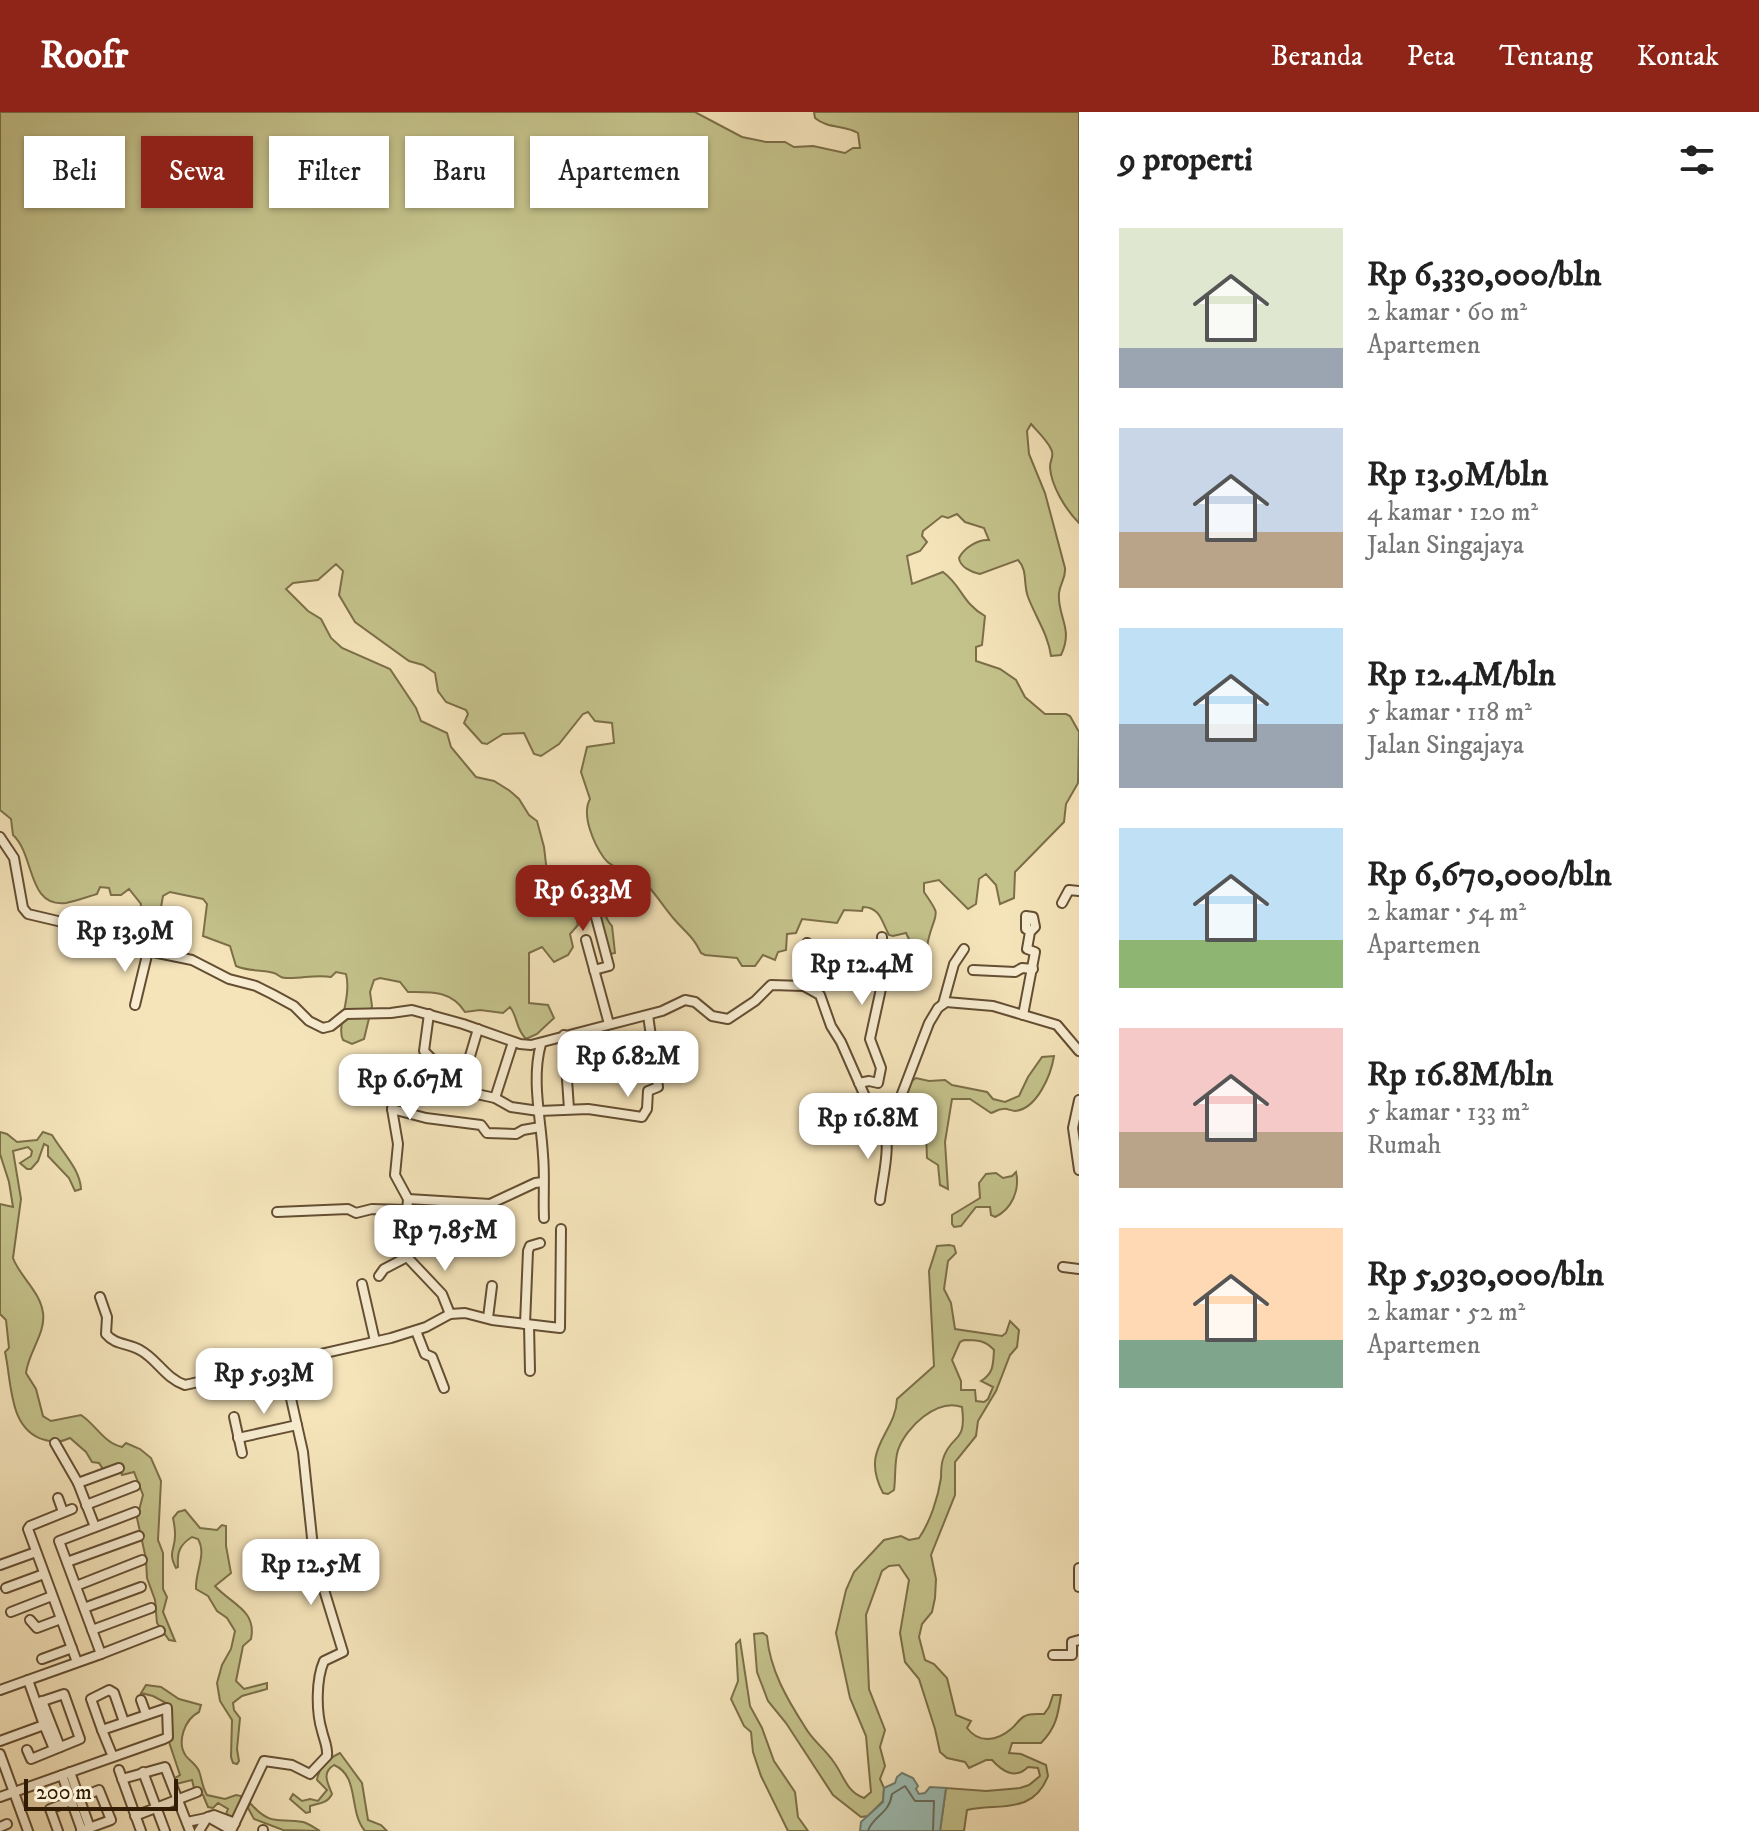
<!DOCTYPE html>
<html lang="id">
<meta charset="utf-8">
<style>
body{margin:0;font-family:"IM FELL DW Pica",serif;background:#f6f6f6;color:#222;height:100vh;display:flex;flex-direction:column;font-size:30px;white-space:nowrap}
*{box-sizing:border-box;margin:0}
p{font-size:26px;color:#767676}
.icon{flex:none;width:44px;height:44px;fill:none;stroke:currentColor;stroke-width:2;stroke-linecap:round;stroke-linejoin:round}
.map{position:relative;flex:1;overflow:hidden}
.panel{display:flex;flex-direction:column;background:#fff;width:680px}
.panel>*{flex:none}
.hud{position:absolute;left:24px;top:24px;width:760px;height:72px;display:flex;gap:16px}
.scale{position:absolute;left:24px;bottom:20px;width:154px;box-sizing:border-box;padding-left:8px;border:4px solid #331c04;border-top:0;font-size:22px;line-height:28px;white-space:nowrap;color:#331c04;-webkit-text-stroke:6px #f8edd2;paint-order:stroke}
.price{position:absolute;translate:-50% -68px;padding:0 18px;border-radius:16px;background:#fff;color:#222;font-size:26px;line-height:52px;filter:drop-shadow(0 2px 4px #0008)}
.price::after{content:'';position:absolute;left:50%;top:48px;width:24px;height:18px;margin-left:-12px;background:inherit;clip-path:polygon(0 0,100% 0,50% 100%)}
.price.on{background:#8f2418;color:#fff}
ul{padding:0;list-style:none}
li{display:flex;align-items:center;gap:24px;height:200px;padding:0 40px}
li span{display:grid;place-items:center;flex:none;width:224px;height:160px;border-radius:0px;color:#555}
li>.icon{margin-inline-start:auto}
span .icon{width:96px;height:96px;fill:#fffc;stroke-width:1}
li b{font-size:34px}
h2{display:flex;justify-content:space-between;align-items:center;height:96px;padding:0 40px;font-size:34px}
.chip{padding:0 28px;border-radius:0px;background:#fff;box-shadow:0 2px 6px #0004;font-size:28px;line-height:72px}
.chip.on{background:#8f2418;color:#fff}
header{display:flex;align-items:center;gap:48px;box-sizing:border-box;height:112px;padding:0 40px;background:#8f2418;color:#fff}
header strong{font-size:38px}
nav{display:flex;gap:44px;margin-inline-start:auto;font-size:28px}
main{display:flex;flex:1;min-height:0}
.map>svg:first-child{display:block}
</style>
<header>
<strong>Roofr</strong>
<nav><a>Beranda</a><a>Peta</a><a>Tentang</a><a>Kontak</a></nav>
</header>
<main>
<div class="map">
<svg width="1079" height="1719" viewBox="0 0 1079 1719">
<rect width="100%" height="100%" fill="#f5e4ba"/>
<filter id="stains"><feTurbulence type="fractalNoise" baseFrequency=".0025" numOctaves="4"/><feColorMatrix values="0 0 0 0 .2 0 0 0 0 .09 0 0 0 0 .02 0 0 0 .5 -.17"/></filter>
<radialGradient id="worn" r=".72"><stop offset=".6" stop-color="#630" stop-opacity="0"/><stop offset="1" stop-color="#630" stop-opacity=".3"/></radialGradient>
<!-- green -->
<g fill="#c4c28b" stroke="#7c6f48" stroke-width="2" fill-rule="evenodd">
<path d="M0,0H695L742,25L766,30H785L794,35L813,34L845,41L853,36H860L858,21C844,13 828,17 815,6L814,0H1079V411C1066,398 1051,374 1050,355C1050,347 1055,344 1051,337C1047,328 1038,320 1031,312L1027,319L1029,342L1045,381L1065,456C1066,467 1060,471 1059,481C1057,505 1074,516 1061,543L1051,544C1048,522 1036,506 1028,485C1023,472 1028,458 1018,448L980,462C971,460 960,455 959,446C964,436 978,427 989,428L984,416L965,410L957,402L948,406L942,404L923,419L922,424L927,430L920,439L907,444L912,472L943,460C962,474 962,491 985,504L982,533L976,535V549L1000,557L1016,568L1025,585L1045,602H1066L1070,604L1079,620L1078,671L1066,692L1064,710L1015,760L1014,786L1000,792L996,773L986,762L979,767L976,792L968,797L939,768L924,771V780C942,806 936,798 929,825C927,831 927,839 927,846L919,848L906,821L893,824L889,823C882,810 880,795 863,795L862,799L844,798L837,811L802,807L796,821L787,822L786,838L778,840L775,848L763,843L755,854H742L737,846L705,843L701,841C693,824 685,820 674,807C660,791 651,772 631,761C622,756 611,756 604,746C594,732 581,703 590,687L581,660L587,635L614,631L612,611L595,609L588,600L583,602L559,632L541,644L534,642L524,621L503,622L487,632L482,631L464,611L468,602L466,598L446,590L438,579L435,561L423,553L409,549L355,510L339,483L343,459L336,452L318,468L293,471L286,477L308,499L321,507L331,526L342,536L390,557L416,596L421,609L447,621L451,635L476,665L494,669L510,679L519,687L529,703L537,709L544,735L548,769C561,777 581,771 592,780C604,789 602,804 612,814L615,841L610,842L607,839L592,788L577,787L574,796L578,813L570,822L573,835L568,843L554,850L542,835L529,841V891L548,893L554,906L537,922L526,927C515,916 518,905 510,895L503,901L480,898L465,900C451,878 430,880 408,880L400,870L380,866L374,868L370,880L372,894L364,927L352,932L343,928C336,915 352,885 346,862L336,860L331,865C316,862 301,867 286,866C279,866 280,863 274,861C261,857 249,860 236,854L230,834L203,824L207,792L203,787L170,780L163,784L158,812L144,818C135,811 140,801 141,792L129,777L121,783H111L109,776L100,775L97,782C87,785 76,789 66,791C27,796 35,743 13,723L11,707L0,698Z"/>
<path d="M1054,944C1051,963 1037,997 1015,999C1011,999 1007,996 1003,997C998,997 995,1000 991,1001L970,987H952L945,1030L948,1077L940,1073L938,1053L927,1046L926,1021L918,1016L914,1020L907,998L901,992L909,971L916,966L929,969L945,968L952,973L987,980L993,987L1005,990L1019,984L1028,965L1042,945Z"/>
<path d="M0,1020L7,1022L17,1030L37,1028L43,1020L52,1023C62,1040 80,1057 81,1077L75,1079L69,1066L48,1044V1034L44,1032L38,1049L31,1057H27L20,1051L31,1044L32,1039L28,1035L13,1039L21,1087L13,1146C20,1165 40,1179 43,1201C46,1221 28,1241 26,1261L36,1277L43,1304L51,1309L81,1303C96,1313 104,1331 122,1335L126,1331L140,1337L151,1346L161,1369L158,1428L163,1441V1477L167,1485L163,1500L175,1529L169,1528L157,1511L155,1488L147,1466L146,1447L137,1406L143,1383L134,1360L122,1363L118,1352L103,1357L99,1351L92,1350L86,1340L70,1326C61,1330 55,1331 45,1328C8,1318 12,1270 5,1240L9,1236L6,1208L0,1202V1092L13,1095L9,1070L0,1042Z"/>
<path d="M1016,1060C1020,1078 1012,1097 995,1105L991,1103L990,1095H976L961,1114L954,1115L952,1112V1103L980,1086L979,1071L986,1062L996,1061L1003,1066L1012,1064Z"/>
<path d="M949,1133L954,1134L956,1141L948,1149L944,1177L951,1191L955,1217L1002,1224L1006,1221L1010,1209L1019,1218L1017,1235L1010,1243L996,1279L978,1309L976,1324L955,1350V1383L931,1443L936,1467L935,1486L932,1500L922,1512L919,1525L925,1548L934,1552L947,1566L956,1603L971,1609L967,1616C979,1632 997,1629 1011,1617C1017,1613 1018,1607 1025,1604C1030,1601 1037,1602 1044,1602L1049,1595L1053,1583H1061C1058,1603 1056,1616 1041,1631H1012L1009,1641L1021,1642L1046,1653L1048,1664C1033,1703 999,1691 967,1698L964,1719H940L946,1676L986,1679L1020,1676L1029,1673L1040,1664L1038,1656L1028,1655C1015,1668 1002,1659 992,1648H986L969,1656L965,1650L947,1646L940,1640L935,1617L919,1567L905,1550L900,1521L909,1468L899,1453L889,1454L882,1459L866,1503L869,1577L885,1618L880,1635L885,1654L880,1667L884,1676L883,1689L868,1704L861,1705L833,1683L786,1611L768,1589L757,1560L754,1522L763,1521L767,1524C770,1558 787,1587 805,1615C812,1628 825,1637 833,1649C844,1663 846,1680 864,1686L871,1680L866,1624L850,1586L836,1521L846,1478L854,1460L884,1428L901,1424L909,1428L919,1426C930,1410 938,1386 941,1366C941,1359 941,1353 943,1347C951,1321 967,1333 962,1295C937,1286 906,1315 898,1338C894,1351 896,1364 894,1378L888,1382L883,1381C859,1336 896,1322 897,1287L934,1254L929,1159L937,1134ZM964,1228C977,1228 985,1228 994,1238C993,1252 994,1261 981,1269L993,1275L988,1287L984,1290L976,1289L975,1278H961V1269L952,1248L960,1230Z"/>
<path d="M185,1398L200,1416L217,1418L222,1413L226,1414V1434L231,1461L215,1474C231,1492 257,1498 251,1527L243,1534L236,1569L244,1577L267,1571V1577L242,1584L233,1591L234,1598L240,1606L237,1637L239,1649L237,1652L233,1651L231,1645L232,1608L220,1589L217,1571L222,1553L231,1537L235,1519L227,1506L217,1499L208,1484L196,1477C195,1459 207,1443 198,1427L192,1425C179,1433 177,1441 178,1455L176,1456C167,1439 176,1438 175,1421C175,1416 174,1411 173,1406L178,1400Z"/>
<polygon points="740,1528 750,1594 762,1616 774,1649 795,1680 798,1705 808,1719 788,1719 761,1664 753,1640 751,1620 744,1614 731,1587 738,1569 736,1532"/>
<path d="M146,1573L161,1575L179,1587L201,1593L199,1600C185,1607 176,1630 186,1644C190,1649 196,1652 199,1659C202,1667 202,1675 207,1683L225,1687L236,1683L241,1684L242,1689L235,1706L226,1702L228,1697L218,1691L213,1696L208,1695L203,1683L195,1680L192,1668L176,1672L175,1666L180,1663L169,1630L171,1627L170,1593L153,1584L141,1581Z"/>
<path d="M340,1641L362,1671L368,1708L381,1713L387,1719H365C348,1699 360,1664 334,1653C321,1661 328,1671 332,1682C327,1692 319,1691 310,1694V1700L306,1701L290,1687L293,1682L302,1689L310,1687L318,1689L327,1678L317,1668C319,1654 328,1647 340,1641Z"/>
<path d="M250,1691C272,1716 279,1705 303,1710C310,1712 314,1716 320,1719L283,1718L254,1707L248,1696Z"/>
</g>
<!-- water -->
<polygon fill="#9dbeb5" stroke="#737d6e" stroke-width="2" points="902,1661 913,1666 918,1674 916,1677 919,1682 925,1681 930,1675 946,1676 940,1719 860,1719 861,1710 883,1690 884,1676 895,1671 897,1665"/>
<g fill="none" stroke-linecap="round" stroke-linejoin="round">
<!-- shore -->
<path stroke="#686d5c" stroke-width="2" d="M868,1719C873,1703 889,1703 892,1682L905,1674L915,1689H934L933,1719"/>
<defs>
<g id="minor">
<polyline points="0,725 14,746 23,796 28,802 96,818 148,839 192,848 229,867 256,874 272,882 294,894 309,909 323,916 331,914 346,902 391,901 412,898 463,912 520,932 531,933 662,899 685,888 695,890 712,904 728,907 755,889 771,873 804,874 820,883 831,914 841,930 871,998 885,1006 895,1000 929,911 938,896 946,890 993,894 1057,913 1079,939"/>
<polyline points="1062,791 1069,778 1079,779"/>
<polyline points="593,794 609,854 594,858"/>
<polyline points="586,828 609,912"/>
<polyline points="973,858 1015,860 1022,856 1033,857"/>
<polyline points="804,874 807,831"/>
<polyline points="943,892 954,852 964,837"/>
<polyline points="135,893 148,839"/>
<polyline points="429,902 424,939 433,948 432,970 438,982"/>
<polyline points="1023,903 1035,840 1027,837 1030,820 1035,815 1033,805 1026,804 1026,817 1031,819"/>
<polyline points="564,923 569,997"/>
<path d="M541,932C531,967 541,1007 543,1043C545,1064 543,1085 544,1106"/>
<polyline points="859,971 869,969 878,971 881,956 870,927 884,863 882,825"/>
<polyline points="460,978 478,917"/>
<polyline points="495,986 513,930"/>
<polyline points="1079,988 1073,1016 1079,1058"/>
<polyline points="392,997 426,1006 481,1013 487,1021 516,1022 523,1018 540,1015"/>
<polyline points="408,1087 490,1092 535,1071 543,1070"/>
<path d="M880,1088C883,1062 893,1030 881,1005"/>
<polyline points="277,1100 348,1097 356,1101 372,1097 406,1098"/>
<polyline points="1063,1155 1079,1157"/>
<polyline points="379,1164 384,1157 407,1145"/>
<polyline points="362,1172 375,1229"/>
<path d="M100,1185L107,1205L106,1222C115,1233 128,1231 140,1238C157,1247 165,1266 185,1273L391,1226L426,1215L450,1202L465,1201L492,1208L560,1216L561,1117"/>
<polyline points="450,1202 442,1182 407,1145 404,1137 408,1087 395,1063 398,1032 392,997 395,984 401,979 444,982 449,976 495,986 511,995 539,999 588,997 642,1005 647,997 648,979 658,975 648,903"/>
<polyline points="488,1206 492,1174"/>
<polyline points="525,1212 528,1139 530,1134 540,1131"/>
<polyline points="529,1213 530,1259"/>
<polyline points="416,1219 425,1242 432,1245 444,1276"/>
<polyline points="234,1305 242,1341"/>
<polyline points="238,1326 297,1313"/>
<polyline points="55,1331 78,1371"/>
<polyline points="58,1386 63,1400"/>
<polyline points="86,1393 135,1374"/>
<polyline points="72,1397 30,1414 28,1417 77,1550"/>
<polyline points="95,1415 78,1371 119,1356"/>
<polyline points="67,1450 139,1424"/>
<polyline points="0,1453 36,1440"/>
<polyline points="1079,1456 1079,1475"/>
<polyline points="76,1474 142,1448"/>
<polyline points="6,1476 44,1462"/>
<polyline points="84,1496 141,1475"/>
<polyline points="11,1500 52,1484"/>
<polyline points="30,1508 37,1516 61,1507"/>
<polyline points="92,1518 151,1496"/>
<polyline points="101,1542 160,1519"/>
<polyline points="1053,1543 1072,1543 1072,1530 1079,1528"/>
<polyline points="42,1547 72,1536"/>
<polyline points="0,1578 101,1542 59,1429 135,1400"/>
<polyline points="141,1588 146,1602"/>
<polyline points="42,1589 60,1635"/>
<polyline points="49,1611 44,1613 54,1637"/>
<polyline points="102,1618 91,1587 109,1578 114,1581 124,1610"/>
<polyline points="0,1629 44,1613 28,1568"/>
<polyline points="27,1638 31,1647 80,1627 64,1582 37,1591"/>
<polyline points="0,1642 28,1719"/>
<polyline points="119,1658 141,1719"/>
<polyline points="70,1660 90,1716"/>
<polyline points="143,1660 165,1719"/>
<polyline points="62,1663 82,1719"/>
<polyline points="122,1667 165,1655 190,1719"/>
<polyline points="0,1685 164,1627 168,1625 167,1596 102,1618 113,1645"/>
<polyline points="135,1704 197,1680"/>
<polyline points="208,1705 214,1703 235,1711"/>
<polyline points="208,1705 231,1718"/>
<polyline points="187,1710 206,1706"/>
<polyline points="0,1715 7,1712"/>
<polyline points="58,1719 50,1697 99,1678 111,1708 81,1719"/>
<polyline points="199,1719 207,1706"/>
<path d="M231,1719L264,1649L292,1653L310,1662L327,1644C328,1635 324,1628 322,1619C316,1600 316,1567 324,1549L343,1540L314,1445L303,1340L283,1251"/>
<polyline points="263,1719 263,1718"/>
</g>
</defs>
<!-- minor casing -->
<use href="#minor" stroke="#644e32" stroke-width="12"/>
<!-- minor -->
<use href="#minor" stroke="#f8edd2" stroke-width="8"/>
</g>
<rect width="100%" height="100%" filter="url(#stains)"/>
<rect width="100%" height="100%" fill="url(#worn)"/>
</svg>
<div class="scale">200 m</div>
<b class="price on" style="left:583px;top:821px">Rp 6.33M</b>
<b class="price" style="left:125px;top:862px">Rp 13.9M</b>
<b class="price" style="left:862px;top:895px">Rp 12.4M</b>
<b class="price" style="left:628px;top:987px">Rp 6.82M</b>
<b class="price" style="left:410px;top:1010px">Rp 6.67M</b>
<b class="price" style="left:868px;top:1049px">Rp 16.8M</b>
<b class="price" style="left:445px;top:1161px">Rp 7.85M</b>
<b class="price" style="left:264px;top:1304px">Rp 5.93M</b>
<b class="price" style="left:311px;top:1495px">Rp 12.5M</b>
<div class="hud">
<a class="chip">Beli</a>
<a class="chip on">Sewa</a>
<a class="chip">Filter</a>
<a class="chip">Baru</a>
<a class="chip">Apartemen</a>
</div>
</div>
<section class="panel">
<h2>9 properti<svg class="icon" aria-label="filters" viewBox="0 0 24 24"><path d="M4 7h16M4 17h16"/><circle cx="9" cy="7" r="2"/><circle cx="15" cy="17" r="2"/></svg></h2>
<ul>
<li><span style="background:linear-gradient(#dfe7d0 75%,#9aa5b1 0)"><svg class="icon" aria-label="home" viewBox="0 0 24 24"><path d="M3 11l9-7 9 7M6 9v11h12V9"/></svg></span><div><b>Rp 6,330,000/bln</b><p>2 kamar · 60 m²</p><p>Apartemen</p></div></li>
<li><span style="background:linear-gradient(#c9d6e8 65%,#b9a48a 0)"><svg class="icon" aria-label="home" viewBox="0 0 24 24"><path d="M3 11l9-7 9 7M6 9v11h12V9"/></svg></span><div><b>Rp 13.9M/bln</b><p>4 kamar · 120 m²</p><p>Jalan Singajaya</p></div></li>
<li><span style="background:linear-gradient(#bfe0f5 60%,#9aa5b1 0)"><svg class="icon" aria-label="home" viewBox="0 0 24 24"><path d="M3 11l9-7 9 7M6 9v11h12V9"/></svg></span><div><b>Rp 12.4M/bln</b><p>5 kamar · 118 m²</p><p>Jalan Singajaya</p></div></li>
<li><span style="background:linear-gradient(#bfe0f5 70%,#8fb573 0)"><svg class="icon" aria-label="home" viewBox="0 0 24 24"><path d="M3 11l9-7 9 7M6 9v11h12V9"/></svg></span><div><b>Rp 6,670,000/bln</b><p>2 kamar · 54 m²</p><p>Apartemen</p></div></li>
<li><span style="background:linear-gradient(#f6c9c9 65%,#b9a48a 0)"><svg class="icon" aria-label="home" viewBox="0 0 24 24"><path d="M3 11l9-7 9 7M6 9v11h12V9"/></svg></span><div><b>Rp 16.8M/bln</b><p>5 kamar · 133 m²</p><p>Rumah</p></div></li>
<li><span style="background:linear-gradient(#ffd9b3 70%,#7fa58c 0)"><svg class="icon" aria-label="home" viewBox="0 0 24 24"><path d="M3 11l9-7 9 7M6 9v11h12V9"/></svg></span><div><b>Rp 5,930,000/bln</b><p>2 kamar · 52 m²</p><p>Apartemen</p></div></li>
</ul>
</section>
</main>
